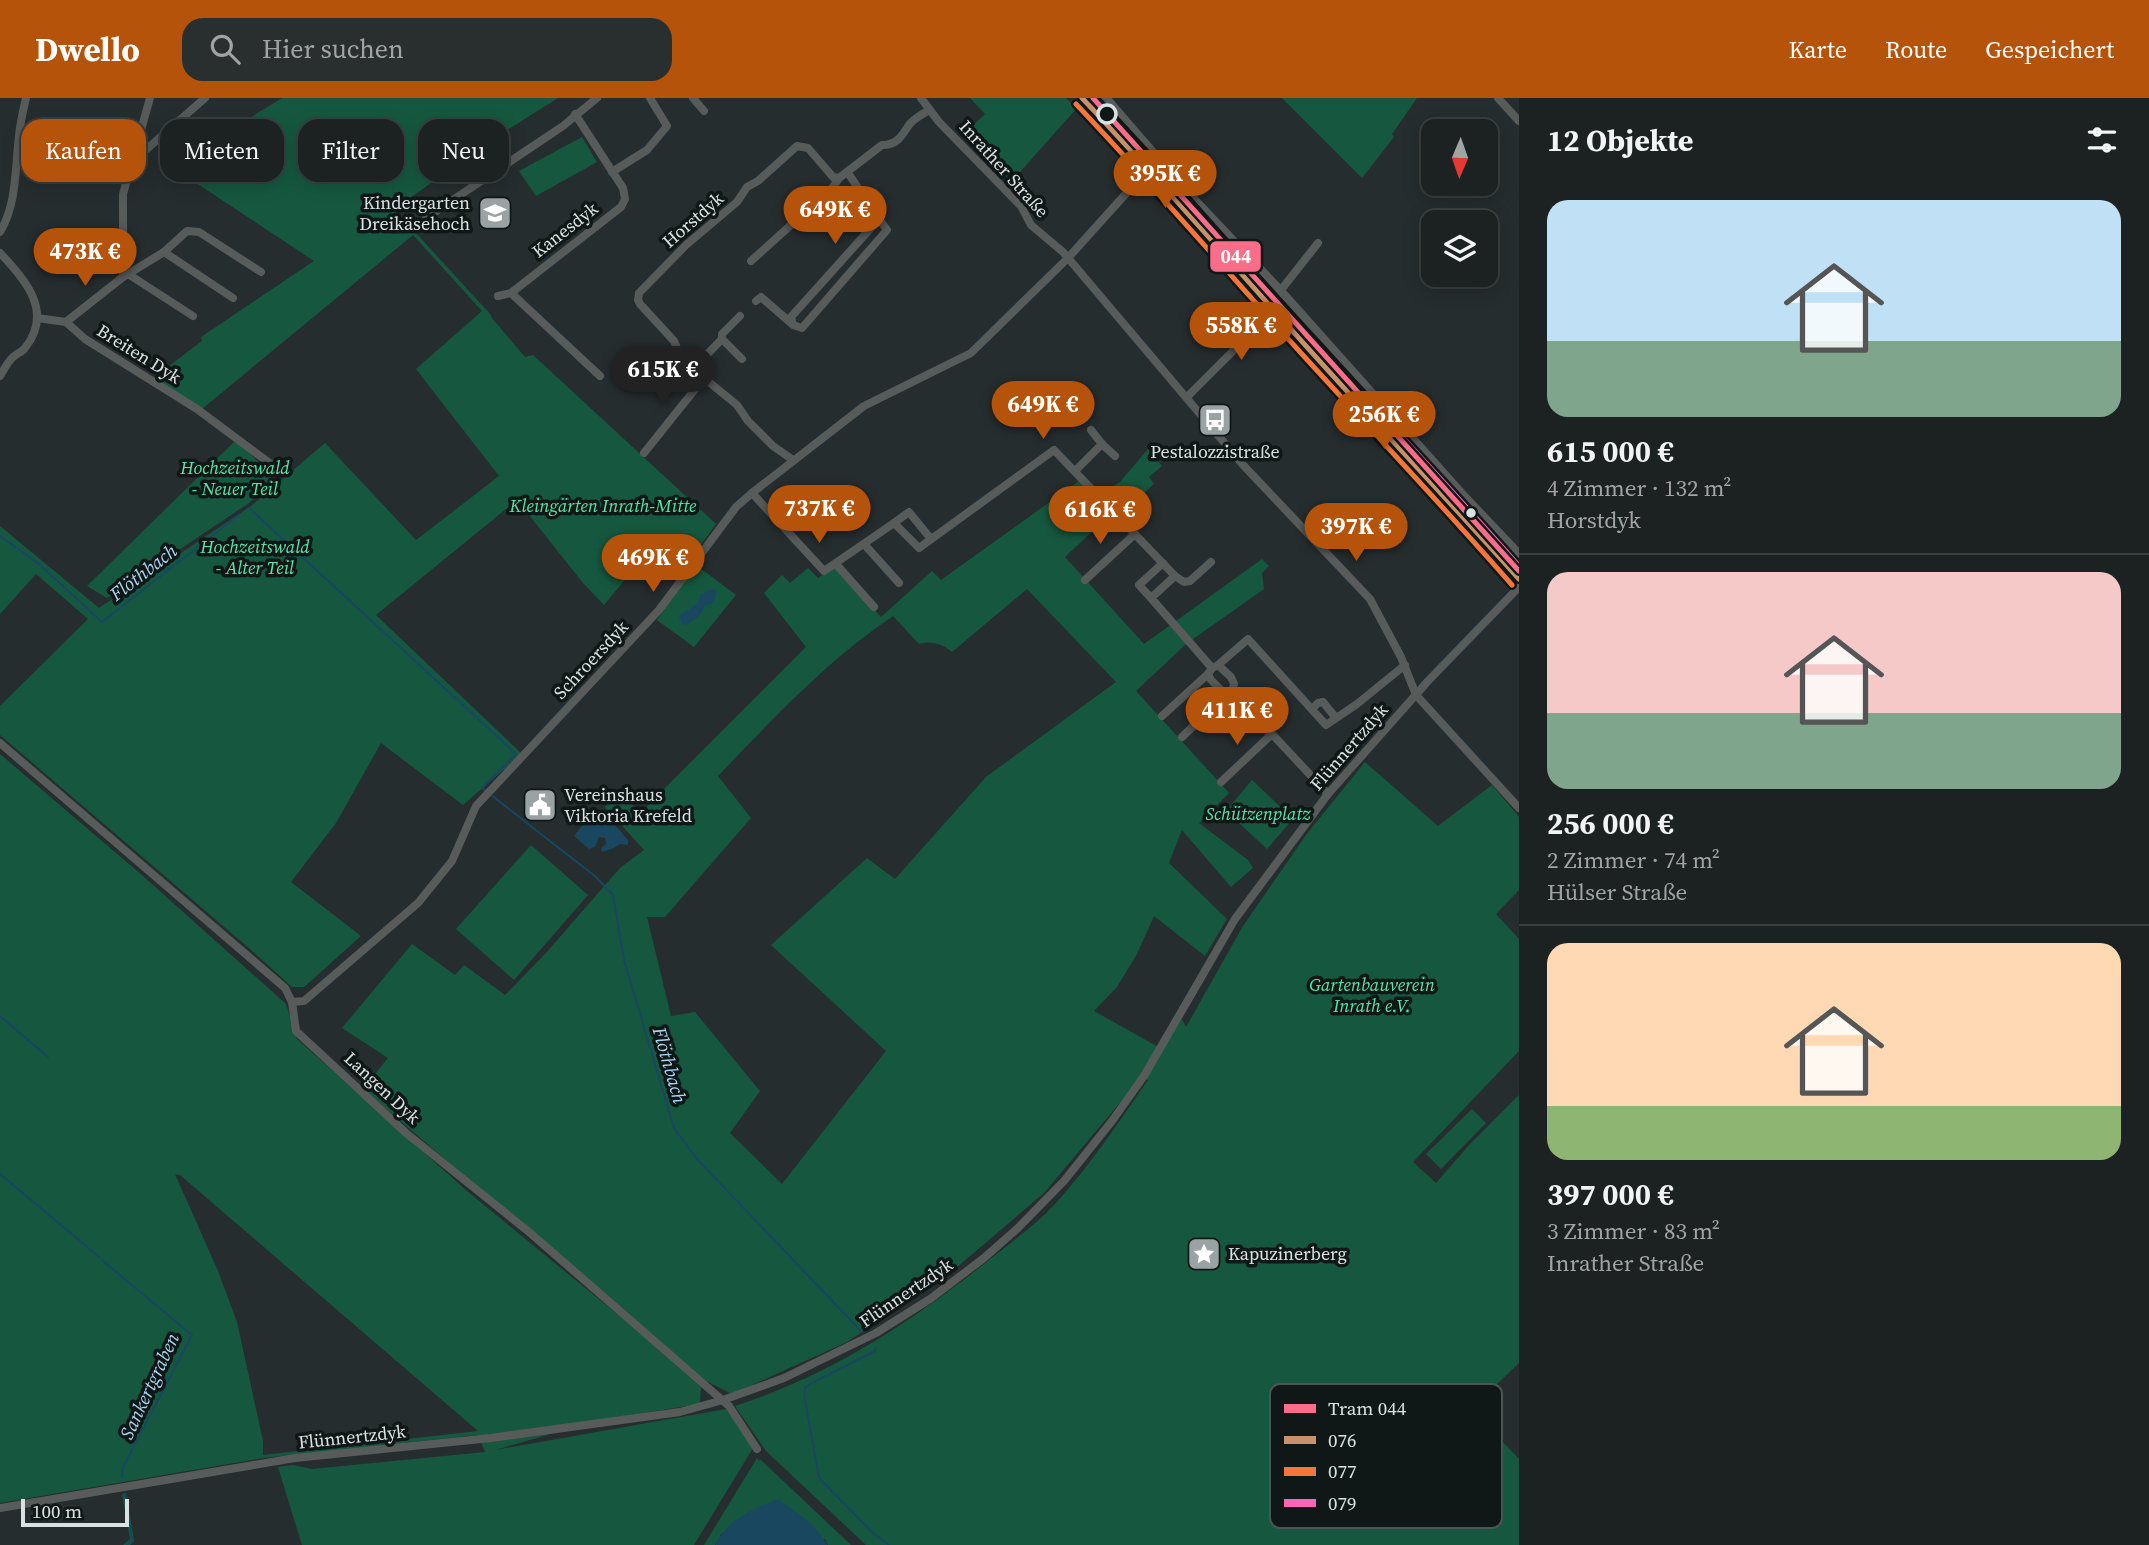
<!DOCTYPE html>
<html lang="de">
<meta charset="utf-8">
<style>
body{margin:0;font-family:"Source Serif 4",serif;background:#292f2f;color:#f1f3f6;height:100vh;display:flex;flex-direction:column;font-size:26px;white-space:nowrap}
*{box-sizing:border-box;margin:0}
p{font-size:23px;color:#a0a4a5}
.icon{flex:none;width:38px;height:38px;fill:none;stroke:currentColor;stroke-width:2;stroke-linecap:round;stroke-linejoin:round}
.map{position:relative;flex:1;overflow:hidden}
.panel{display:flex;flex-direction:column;background:#1c2222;width:630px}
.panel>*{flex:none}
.hud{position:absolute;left:21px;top:21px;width:665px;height:63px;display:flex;gap:14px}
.needle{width:46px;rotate:182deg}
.fabs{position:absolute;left:1421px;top:21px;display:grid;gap:14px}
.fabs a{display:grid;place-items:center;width:77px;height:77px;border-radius:14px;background:#1c2222;box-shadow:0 4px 18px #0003,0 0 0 2px #3a3f40;font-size:35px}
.scale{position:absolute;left:21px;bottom:18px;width:108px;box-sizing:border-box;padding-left:7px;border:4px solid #d9e2e3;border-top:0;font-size:19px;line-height:24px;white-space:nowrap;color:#d9e2e3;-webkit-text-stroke:5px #101717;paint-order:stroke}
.price{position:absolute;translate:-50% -60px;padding:0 16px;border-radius:24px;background:#b45309;color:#fff;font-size:23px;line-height:46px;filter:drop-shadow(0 2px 4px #0008)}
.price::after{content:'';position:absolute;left:50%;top:42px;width:21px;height:16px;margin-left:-10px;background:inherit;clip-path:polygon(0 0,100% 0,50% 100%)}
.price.active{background:#222;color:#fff}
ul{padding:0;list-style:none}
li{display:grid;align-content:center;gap:14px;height:371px;padding:0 28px}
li+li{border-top:2px solid #3a3f40}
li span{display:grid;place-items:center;height:217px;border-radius:21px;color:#555}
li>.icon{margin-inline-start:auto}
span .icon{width:126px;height:126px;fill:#fffc;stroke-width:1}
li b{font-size:30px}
h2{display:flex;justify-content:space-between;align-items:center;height:84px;padding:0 28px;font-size:30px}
.pill{padding:0 24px;border-radius:21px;background:#1c2222;box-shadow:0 4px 18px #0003,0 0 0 2px #3a3f40;font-size:24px;line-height:63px}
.pill.active{background:#b45309;color:#fff}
header{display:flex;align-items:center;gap:42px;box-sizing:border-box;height:98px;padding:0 35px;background:#b45309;color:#fff}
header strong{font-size:33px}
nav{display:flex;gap:38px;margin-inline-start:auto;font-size:24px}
.search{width:490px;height:63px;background:#292f2f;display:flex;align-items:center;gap:18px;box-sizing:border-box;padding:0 24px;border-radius:21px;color:#a0a4a5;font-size:26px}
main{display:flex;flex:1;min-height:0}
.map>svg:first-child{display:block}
</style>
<header>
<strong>Dwello</strong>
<div class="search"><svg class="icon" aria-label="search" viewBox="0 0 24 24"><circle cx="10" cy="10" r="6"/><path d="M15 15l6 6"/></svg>Hier suchen</div>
<nav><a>Karte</a><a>Route</a><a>Gespeichert</a></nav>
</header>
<main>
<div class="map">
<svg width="1519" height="1447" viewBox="0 0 1519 1447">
<rect width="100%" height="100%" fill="#262d2e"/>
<!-- green -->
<g fill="#16583f" fill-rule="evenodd">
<polygon points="282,0 558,0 504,34 394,111 491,217 491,219 525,259 533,257 716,426 676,480 646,456 604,507 583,485 517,402 376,517 522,656 463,707 381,645 336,725 291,784 361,838 304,889 292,889 250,851 0,637 0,608 88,521 36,476 0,516 0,428 99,510 251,408 325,345 416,442 499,378 416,271 482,213 413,137 202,311 153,280 202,243 201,239 314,163 178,73 203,49"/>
<polygon points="970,0 1066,0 1076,11 1011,84 964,36 985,16"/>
<polygon points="1282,0 1417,0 1392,36 1394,39 1362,80"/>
<polygon points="582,39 597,64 536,98 519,73"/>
<polygon points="236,342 276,381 249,405 107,500 87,488"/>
<path d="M1148,351L1162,368L1149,379L1154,386L1122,415L1110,417L1065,459L1144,546L1262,461L1269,468L1262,475L1264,491L1186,546L1136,593L1229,695L1199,725L1248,762L1253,770L1231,789L1182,732L1169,765L1227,821L1205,858L1154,818L1137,856L1117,889L1094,913L1160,950L1144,976L1044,1095L949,1176L847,1244L732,1296L706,1283L642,1230L363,991L388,960L342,930L412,846L455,877L464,867L505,897L546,855L620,770L644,752L605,709L615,693L641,714L806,549L764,495L782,477L790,485L808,470L818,480L835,469L881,519L932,473L941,482L1079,383L1102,394L1120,384ZM1027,491L1116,584L986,679L895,781L867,760L771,847L886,953L782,1086L730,1035L760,993L695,914L671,918L647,819H665L751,720L718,678C773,621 826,563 893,518L919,546C931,542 943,546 952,554Z"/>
<polygon points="696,467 736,497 694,549 657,522"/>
<path d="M0,656L143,778L286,906L297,941L467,1093L634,1230L701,1289L700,1306L599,1322L495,1352L726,1311L753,1350L694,1447H302L278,1369L293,1367L312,1371L485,1354L478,1337L263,1360L0,1405ZM175,1076L180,1077L478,1333L263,1357V1343L237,1224L218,1173Z"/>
<path d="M1365,664L1438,728L1492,687L1519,719V792L1496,816L1519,841V953L1413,1064L1436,1085L1470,1046L1519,997V1265L1471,1311L1519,1361V1447H866L766,1353L735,1308C830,1277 905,1228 983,1167C1007,1147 1035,1128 1056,1105C1090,1067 1119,1024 1148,982L1144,978L1182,921L1186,929L1243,828L1306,737Z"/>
<polygon points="1252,682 1293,721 1267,751 1226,713"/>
<polygon points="531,747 588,797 514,882 456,831"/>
<polygon points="1472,1011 1486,1025 1441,1071 1426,1056"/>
<polygon points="757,1360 759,1363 760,1361 851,1447 828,1447 825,1441 722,1435 715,1447 704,1447"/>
<polygon points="126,1395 134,1443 130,1447 123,1447 130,1441 122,1396"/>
</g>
<!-- water -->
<g fill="#18475f">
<path d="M712,491L717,494L713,505L704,508C702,518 694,522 686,527L682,526L679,518L697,506L701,496Z"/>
<polygon points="601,711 628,742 628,747 620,746 614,750 602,754 601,750 606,746 605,740 599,739 595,749 589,751 574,738 587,721 591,722 594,715"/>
<path d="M778,1401L812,1426L828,1447H715C729,1421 751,1412 778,1401Z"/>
</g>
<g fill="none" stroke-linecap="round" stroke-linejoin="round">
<!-- stream -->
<g stroke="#18475f" stroke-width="2">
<polyline points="249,410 516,656 482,690 485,692"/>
<polyline points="0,438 39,466 102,524 240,416"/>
<polyline points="491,697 596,779 613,797 624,862 674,1030 696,1060 860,1232"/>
<polyline points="0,918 48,959"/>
<polyline points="0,1076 99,1159"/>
<polyline points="102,1162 192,1237 123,1369 122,1379"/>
<polyline points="876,1250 875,1253 810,1286 805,1290 804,1297 819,1380 873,1435 889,1447"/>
<polyline points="125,1397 132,1442 127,1447"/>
</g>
<!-- minor -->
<g stroke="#575b5a" stroke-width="8">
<polyline points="693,0 704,13"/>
<polyline points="921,0 939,24 1021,108 1031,127 1063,154 1244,368 1370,501 1401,559 1416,597 1519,710"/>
<polyline points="1498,0 1519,23"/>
<polyline points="132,64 205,0"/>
<polyline points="612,74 647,52 667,28 650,0"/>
<polyline points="848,75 879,121 791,219 793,227 802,230 887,132 879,121"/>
<polyline points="426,120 563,28 597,0"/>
<path d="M0,134C17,106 15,70 19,38C20,25 23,13 26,0"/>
<polyline points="164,154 233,200"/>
<path d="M0,155C25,181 54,214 25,250C22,254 16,256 12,260C7,265 4,272 0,278"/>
<polyline points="751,163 833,89 839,80"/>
<polyline points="128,176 193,218"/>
<polyline points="123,179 123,96 150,0"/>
<polyline points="511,195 600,278"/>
<polyline points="498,198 511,195 621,109 625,101 623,90 575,16"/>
<polyline points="756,203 761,199 791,225"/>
<polyline points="37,220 66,224 85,241 197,311 283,375"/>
<polyline points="66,224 123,179 164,154 187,133 199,134 261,174"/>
<polyline points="722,241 722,236 740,218"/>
<polyline points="694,270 722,241 742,261"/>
<polyline points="1187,299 1232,254 1318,145"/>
<polyline points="1091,332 1102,346"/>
<polyline points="644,355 704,280"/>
<path d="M793,362L773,348L748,323L737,307L704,280L680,257L674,243L640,206L638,202L639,195L686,147L737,104L747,89L758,83L797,48L808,50L833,79L839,80L882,47C897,47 902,38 909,27C913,21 923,16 929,12"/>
<polyline points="1075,373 1102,346 1115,358"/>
<polyline points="752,395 824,473 894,425"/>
<polyline points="931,441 909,414 894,425 919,450 1054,352 1175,478"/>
<polyline points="864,446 899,485"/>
<polyline points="1211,464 1190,483 1184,484 1175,478 1151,500 1212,570"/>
<polyline points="836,466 874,509"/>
<polyline points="1085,482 1135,436"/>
<polyline points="1151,500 1139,487 1163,465"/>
<polyline points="1218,567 1248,541 1326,627 1357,606 1405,567"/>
<polyline points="1232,593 1226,597 1211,582 1208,576 1212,570 1218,567 1231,579 1234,586 1232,593 1328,696"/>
<polyline points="1312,611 1318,605 1323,604 1336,620"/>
<polyline points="1162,618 1208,576"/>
<polyline points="1182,639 1226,597"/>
<polyline points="0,645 285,890 292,904 296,933 406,1035 529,1134 729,1308 757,1351"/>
<polyline points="1221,684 1272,636"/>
<polyline points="292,904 304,903 418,805 452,763 476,708 659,512 736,409 752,395 864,308 971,255 1068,160 1149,70"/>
<polyline points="0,1410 295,1360 491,1340 680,1314 723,1302 784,1280 876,1235 930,1201 984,1160 1018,1130 1064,1083 1112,1023 1144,978 1235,821 1328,696 1428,583 1519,489"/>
</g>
<!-- tertiary -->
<g stroke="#575b5a" stroke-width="10">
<polyline points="1082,0 1149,70 1307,249 1425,375 1519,481"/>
<polyline points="1105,0 1190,98 1280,193 1464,399 1519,457"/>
</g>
<defs>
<path id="bus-1" d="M1082,0C1159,81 1232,166 1307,249C1377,327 1449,403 1519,481"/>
<path id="bus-2" d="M1076,6C1153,87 1225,172 1301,255C1371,332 1443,408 1512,487"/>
<path id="bus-3" d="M1094,0C1170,79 1240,164 1315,244C1383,319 1452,392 1519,468"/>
</defs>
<!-- bus-1 casing -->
<use href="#bus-1" stroke="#101717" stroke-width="10"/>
<!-- bus-2 casing -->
<use href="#bus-2" stroke="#101717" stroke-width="10"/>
<!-- bus-3 casing -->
<use href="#bus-3" stroke="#101717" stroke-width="10"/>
<!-- bus-1 -->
<use href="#bus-1" stroke="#c7916a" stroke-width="5"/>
<!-- bus-2 -->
<use href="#bus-2" stroke="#f5763a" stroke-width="5"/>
<!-- bus-3 -->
<use href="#bus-3" stroke="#fa66b7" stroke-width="5"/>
<defs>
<polyline id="tram-1" points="1093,0 1519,473"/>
</defs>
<!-- tram-1 casing -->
<use href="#tram-1" stroke="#101717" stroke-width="10"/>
<!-- tram-1 -->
<use href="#tram-1" stroke="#fb6d88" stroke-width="5"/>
</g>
<!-- icons -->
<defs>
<symbol id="school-square" viewBox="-11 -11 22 22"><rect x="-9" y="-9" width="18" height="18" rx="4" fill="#9aa3a4" stroke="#101717"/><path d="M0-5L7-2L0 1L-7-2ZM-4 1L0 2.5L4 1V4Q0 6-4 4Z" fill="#fff"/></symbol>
<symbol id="bus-square" viewBox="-11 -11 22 22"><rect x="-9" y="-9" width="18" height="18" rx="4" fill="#9aa3a4" stroke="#101717"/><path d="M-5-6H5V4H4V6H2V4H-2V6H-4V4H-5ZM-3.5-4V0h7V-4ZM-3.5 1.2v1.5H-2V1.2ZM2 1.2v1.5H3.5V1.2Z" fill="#fff"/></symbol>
<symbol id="civic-square" viewBox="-11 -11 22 22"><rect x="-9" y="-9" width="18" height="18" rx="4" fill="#9aa3a4" stroke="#101717"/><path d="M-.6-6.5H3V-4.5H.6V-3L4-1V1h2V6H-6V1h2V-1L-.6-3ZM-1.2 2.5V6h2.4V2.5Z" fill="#fff"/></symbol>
<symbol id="sight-square" viewBox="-11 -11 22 22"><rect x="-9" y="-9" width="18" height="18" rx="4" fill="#9aa3a4" stroke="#101717"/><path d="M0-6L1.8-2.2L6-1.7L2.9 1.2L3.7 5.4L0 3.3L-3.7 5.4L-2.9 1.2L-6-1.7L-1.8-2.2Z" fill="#fff"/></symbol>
</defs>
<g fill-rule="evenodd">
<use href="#school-square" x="476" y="96" width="38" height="38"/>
<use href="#bus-square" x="1196" y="303" width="38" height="38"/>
<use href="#civic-square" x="521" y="688" width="38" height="38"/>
<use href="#sight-square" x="1185" y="1137" width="38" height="38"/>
</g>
<!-- markers -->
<circle fill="#101717" stroke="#d9e2e3" stroke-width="3.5" cx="1107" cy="16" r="9"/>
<circle fill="#d9e2e3" stroke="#101717" stroke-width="2.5" cx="1471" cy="415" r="6"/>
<g text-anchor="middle" stroke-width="7" stroke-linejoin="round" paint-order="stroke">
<!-- street labels -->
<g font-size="18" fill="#d9e2e3" stroke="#101717">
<text transform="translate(1004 71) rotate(48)" y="6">Inrather Straße</text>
<text transform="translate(693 122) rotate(-41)" y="6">Horstdyk</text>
<text transform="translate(565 132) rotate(-38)" y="6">Kanesdyk</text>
<text transform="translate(139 256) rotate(32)" y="6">Breiten Dyk</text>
<text transform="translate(591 562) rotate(-47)" y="6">Schroersdyk</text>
<text transform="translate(1349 649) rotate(-49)" y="6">Flünnertzdyk</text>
<text transform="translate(382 990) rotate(43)" y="6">Langen Dyk</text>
<text transform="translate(906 1195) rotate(-34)" y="6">Flünnertzdyk</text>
<text transform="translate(352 1339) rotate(-6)" y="6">Flünnertzdyk</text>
</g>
<!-- poi labels -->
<g font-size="18" fill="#d9e2e3" stroke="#101717" text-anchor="start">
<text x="470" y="111" text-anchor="end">Kindergarten<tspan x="470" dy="21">Dreikäsehoch</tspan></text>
<text x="1215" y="360" text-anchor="middle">Pestalozzistraße</text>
<text x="564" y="703">Vereinshaus<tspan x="564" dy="21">Viktoria Krefeld</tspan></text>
<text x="1228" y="1162">Kapuzinerberg</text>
</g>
<!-- park labels -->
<g font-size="18" font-style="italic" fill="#5be3a8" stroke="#101717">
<text x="235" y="376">Hochzeitswald<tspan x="235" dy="21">- Neuer Teil</tspan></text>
<text x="603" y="414">Kleingärten Inrath-Mitte</text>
<text x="255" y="455">Hochzeitswald<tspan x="255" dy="21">- Alter Teil</tspan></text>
<text x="1258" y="722">Schützenplatz</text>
<text x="1372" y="893">Gartenbauverein<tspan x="1372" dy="21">Inrath e.V.</tspan></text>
</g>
<!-- water labels -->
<g font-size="19" font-style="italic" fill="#aad5f0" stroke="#101717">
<text transform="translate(143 474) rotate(-38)" y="7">Flöthbach</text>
<text transform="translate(670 967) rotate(74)" y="7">Flöthbach</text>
<text transform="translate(149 1288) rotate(-65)" y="7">Sankertgraben</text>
</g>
</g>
<!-- legend -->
<rect x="1270" y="1286" width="232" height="144" rx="10" fill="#101717" stroke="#4c5454" stroke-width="2"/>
<rect x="1284" y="1306" width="32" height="9" fill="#fb6d88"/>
<rect x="1284" y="1338" width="32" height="8" fill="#c7916a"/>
<rect x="1284" y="1369" width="32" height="9" fill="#f5763a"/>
<rect x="1284" y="1401" width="32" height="8" fill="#fa66b7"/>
<g font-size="19" fill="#d9e2e3">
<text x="1328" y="1317">Tram 044</text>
<text x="1328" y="1349">076</text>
<text x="1328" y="1380">077</text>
<text x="1328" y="1412">079</text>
</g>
<rect stroke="#101717" stroke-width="2.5" x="1209" y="142" width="53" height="33" rx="7" fill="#fb6d88"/>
<g font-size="19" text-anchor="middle" font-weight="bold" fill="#fff">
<text x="1236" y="165">044</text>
</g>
</svg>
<div class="fabs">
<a><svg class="needle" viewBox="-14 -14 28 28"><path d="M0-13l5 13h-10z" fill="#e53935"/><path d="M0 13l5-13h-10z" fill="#a0a4a5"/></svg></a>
<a><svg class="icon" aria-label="layers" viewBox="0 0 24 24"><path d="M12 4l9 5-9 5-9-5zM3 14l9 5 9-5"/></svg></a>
</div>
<div class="scale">100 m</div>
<b class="price" style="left:1165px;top:112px">395K €</b>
<b class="price" style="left:835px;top:148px">649K €</b>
<b class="price" style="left:85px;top:190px">473K €</b>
<b class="price" style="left:1241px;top:264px">558K €</b>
<b class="price active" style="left:663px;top:308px">615K €</b>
<b class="price" style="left:1043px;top:343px">649K €</b>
<b class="price" style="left:1384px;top:353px">256K €</b>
<b class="price" style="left:819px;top:447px">737K €</b>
<b class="price" style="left:1100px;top:448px">616K €</b>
<b class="price" style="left:1356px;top:465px">397K €</b>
<b class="price" style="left:653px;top:496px">469K €</b>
<b class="price" style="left:1237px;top:649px">411K €</b>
<div class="hud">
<a class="pill active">Kaufen</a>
<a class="pill">Mieten</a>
<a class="pill">Filter</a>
<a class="pill">Neu</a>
</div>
</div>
<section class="panel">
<h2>12 Objekte<svg class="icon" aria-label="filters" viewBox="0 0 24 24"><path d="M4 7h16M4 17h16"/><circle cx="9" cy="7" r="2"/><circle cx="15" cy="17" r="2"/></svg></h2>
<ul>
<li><span style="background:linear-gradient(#bfe0f5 65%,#7fa58c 0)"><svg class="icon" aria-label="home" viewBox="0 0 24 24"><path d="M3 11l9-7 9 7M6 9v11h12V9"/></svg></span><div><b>615 000 €</b><p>4 Zimmer · 132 m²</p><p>Horstdyk</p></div></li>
<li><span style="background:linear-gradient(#f6c9c9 65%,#7fa58c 0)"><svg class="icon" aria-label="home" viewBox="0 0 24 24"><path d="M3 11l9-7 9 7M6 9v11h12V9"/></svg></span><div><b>256 000 €</b><p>2 Zimmer · 74 m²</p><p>Hülser Straße</p></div></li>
<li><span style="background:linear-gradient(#ffd9b3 75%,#8fb573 0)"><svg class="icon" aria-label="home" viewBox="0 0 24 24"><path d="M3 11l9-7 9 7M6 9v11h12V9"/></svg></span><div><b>397 000 €</b><p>3 Zimmer · 83 m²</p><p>Inrather Straße</p></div></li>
</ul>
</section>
</main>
